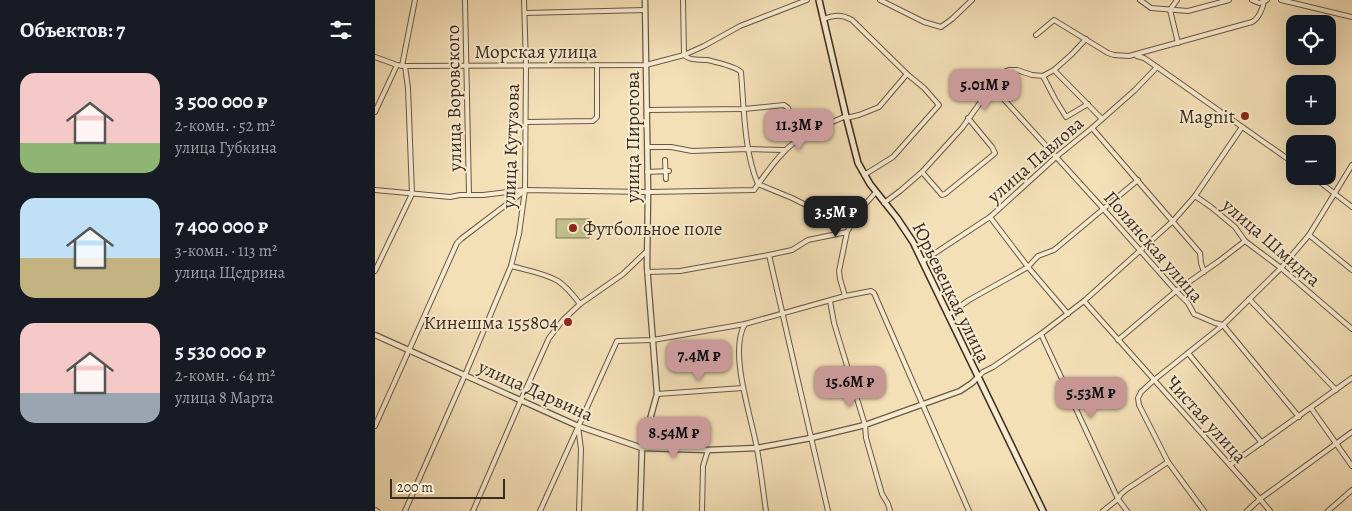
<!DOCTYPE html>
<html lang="ru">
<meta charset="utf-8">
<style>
body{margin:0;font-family:Alegreya,serif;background:#242831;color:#f1f3f6;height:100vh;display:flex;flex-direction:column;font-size:19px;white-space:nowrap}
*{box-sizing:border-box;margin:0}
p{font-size:16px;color:#9ea1a6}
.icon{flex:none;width:28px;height:28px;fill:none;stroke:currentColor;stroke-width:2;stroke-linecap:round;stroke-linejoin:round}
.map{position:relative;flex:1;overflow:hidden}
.details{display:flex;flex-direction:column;background:#171b24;width:375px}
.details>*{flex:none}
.tools{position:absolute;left:911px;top:15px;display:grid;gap:10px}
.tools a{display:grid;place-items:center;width:50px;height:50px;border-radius:10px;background:#171b24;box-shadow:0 5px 20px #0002;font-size:25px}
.scale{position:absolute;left:15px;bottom:12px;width:115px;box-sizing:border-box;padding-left:5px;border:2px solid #3a2b20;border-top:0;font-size:14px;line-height:18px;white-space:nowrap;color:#3a2b20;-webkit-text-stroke:4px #f8ebd0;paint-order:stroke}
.price{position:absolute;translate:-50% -42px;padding:0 11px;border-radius:10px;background:#c59692;color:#111;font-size:16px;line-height:32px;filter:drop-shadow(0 1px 2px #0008)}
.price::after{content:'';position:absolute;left:50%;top:30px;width:15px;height:11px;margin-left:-8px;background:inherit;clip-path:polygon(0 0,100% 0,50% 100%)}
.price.active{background:#222;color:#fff}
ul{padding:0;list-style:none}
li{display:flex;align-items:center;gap:15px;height:125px;padding:0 20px}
li span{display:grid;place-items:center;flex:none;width:140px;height:100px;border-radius:15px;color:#555}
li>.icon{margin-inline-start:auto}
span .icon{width:60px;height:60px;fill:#fffc;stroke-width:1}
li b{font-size:21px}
h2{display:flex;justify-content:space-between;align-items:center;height:60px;padding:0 20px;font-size:21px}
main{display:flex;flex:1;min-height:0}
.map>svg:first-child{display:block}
</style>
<main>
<section class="details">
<h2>Объектов: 7<svg class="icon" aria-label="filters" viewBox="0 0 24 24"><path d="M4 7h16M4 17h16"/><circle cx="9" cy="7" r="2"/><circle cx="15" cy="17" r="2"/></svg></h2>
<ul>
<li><span style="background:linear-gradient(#f6c9c9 70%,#8fb573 0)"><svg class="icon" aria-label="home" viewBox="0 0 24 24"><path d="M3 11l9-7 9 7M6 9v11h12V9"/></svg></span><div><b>3 500 000 ₽</b><p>2-комн. · 52 m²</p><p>улица Губкина</p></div></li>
<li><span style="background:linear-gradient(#bfe0f5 60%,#c2b280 0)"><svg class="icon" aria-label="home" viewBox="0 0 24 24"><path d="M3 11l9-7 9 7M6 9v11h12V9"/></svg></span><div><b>7 400 000 ₽</b><p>3-комн. · 113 m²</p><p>улица Щедрина</p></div></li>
<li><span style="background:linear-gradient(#f6c9c9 70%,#9aa5b1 0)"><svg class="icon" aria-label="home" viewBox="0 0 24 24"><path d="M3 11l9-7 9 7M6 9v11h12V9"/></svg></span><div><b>5 530 000 ₽</b><p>2-комн. · 64 m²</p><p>улица 8 Марта</p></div></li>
</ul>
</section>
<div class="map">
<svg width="977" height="511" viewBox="0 0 977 511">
<rect width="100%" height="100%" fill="#f4e0b7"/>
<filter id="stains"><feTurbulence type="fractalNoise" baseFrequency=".004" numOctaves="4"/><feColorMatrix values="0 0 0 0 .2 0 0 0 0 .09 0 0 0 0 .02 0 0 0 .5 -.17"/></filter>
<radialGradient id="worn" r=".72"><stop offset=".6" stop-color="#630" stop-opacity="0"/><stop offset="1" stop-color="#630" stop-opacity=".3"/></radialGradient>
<!-- green -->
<polygon fill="#c1c18a" stroke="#7e7655" points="181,219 215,219 214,238 181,238"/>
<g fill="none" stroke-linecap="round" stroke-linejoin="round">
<defs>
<g id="minor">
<polyline points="90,0 94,194"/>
<polyline points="308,0 309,55"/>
<polyline points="505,0 549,22 566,27 577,19 597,0"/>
<polyline points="765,0 776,8 813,11 854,0"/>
<polyline points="802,0 795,10 803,43"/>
<polyline points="877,0 884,3 892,0"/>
<polyline points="906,0 977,17"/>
<polyline points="150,13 270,10"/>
<path d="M448,19C460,15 466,14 477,20L532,74L549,88L564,105L518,157L489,175"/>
<path d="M661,35L679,20L733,53L739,55L754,56L877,22C883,19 888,9 889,1"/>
<path d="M309,55C315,61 323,59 332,60C340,62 360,66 366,72C369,107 369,152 383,184L417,198L431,205L475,210H485"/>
<polyline points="762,56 769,58 782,67 920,164"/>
<polyline points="0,57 22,65 30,66 271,65 309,55 329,46 365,26 432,0"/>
<polyline points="27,66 40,0"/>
<polyline points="679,70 727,119"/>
<polyline points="668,76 680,99 691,117 713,104"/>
<polyline points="617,87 624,94 724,204 801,291 813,303 819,314 840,323 848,325 924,417"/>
<polyline points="272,110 369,109 409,105 413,108 421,124 431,134"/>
<polyline points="0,112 22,65"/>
<polyline points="471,118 484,115 504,107 532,74"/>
<polyline points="151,122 218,121 222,117 222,65"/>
<polyline points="717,128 825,253 826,263 829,272"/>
<polyline points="272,147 296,147 317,151 373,149 409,150"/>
<polyline points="290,160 291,179"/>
<polyline points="272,172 294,171"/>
<polyline points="547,172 567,195 570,194 618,155 620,153 617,147 593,118"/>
<polyline points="937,176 977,207"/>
<path d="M0,190L75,197L85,195H108L150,190L273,192L379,190C396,166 409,147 435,131C446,125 459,122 471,116"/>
<polyline points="820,196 836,207 860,227 870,241 906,268 977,329"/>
<polyline points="509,203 525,191 547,172 587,128 620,82 629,72 634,70 642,70 657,75 668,76 679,70 697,54 711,39"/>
<polyline points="615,217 653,267 693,314"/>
<polyline points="934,235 977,270"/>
<polyline points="394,255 453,511"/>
<polyline points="548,261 615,217 681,157 717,128 760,90 782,67"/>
<path d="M136,266C151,270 169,273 183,281C192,287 199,296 205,304"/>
<polyline points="0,271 37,194 33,88 30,66"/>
<polyline points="272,272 305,271 394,255 417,250 433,240 472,232"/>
<polyline points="470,296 465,279 464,271 472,232 485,210 501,192"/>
<polyline points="874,299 961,390"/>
<polyline points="455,301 459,323 490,425 491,438 507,494 513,504 515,511"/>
<polyline points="709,301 885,499 895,511"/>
<polyline points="573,315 594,300 653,267 663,256 679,250 763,180"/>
<path d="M370,324C353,352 377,418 382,449C386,470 388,491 391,511"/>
<polyline points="666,334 743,499 752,511"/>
<polyline points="743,340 801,291 844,261 870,241"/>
<polyline points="813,353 887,443"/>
<polyline points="603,377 608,372 618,367 666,334 709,301 798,221 820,196 867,127"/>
<polyline points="282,394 368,388"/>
<polyline points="936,408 977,466"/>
<polyline points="0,426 82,243 86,239 148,192"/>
<polyline points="203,426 206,449 204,511"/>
<polyline points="855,465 977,378"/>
<polyline points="0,510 2,511"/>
<polyline points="30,511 90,375 136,266 144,234 150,190 151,65 149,0"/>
<polyline points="98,511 146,400 174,338 188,320 205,304 248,274 271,252"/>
<polyline points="165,511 242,341 278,340 370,324 470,296 496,291 499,293 594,511"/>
<polyline points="327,511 328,466 333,450"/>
<polyline points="728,511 743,499 746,494 752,489 793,462"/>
<polyline points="829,511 793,462 764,405 763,398 766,392 779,380 848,325 906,268 934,235 977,165"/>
<polyline points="872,511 885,499 977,432"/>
<polyline points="953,511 977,490"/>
</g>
<g id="tertiary">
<polyline points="0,335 203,426 267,448 333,450 382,448 436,438 490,425 585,391 597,383 603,377"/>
<polyline points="265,511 267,448 282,394 272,266 273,192 270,0"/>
</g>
<polyline id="secondary" points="444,0 471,116 483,163 495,184 522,218 538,242 668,511"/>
</defs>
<!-- minor casing -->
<use href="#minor" stroke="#685846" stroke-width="6"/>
<!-- tertiary casing -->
<use href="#tertiary" stroke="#685846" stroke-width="7"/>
<!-- secondary casing -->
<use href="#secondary" stroke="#3a2b20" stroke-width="8"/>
<!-- minor -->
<use href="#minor" stroke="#f8ebd0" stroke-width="4"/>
<!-- tertiary -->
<use href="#tertiary" stroke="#f8ebd0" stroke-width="4.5"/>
<!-- secondary -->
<use href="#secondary" stroke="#f8ebd0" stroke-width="5"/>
</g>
<!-- markers -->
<g fill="#8f2418" stroke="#f8ebd0" stroke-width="2">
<circle cx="870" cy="116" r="5"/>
<circle cx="198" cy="228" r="5"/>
<circle cx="193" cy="322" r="5"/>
</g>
<g text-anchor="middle" stroke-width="4" stroke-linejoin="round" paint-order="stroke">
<!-- street labels -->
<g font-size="19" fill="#3a2b20" stroke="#f8ebd0">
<text x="161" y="58">Морская улица</text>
<text transform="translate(78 98) rotate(-91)" y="7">улица Воровского</text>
<text transform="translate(257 137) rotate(-90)" y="7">улица Пирогова</text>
<text transform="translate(135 146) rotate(-88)" y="7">улица Кутузова</text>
<text transform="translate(660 159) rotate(-41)" y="7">улица Павлова</text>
<text transform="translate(897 242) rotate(41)" y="7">улица Шмидта</text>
<text transform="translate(779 246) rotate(49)" y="7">Полянская улица</text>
<text transform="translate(577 292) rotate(64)" y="7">Юрьевецкая улица</text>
<text transform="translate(161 390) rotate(24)" y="7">улица Дарвина</text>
<text transform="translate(832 419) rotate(48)" y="7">Чистая улица</text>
</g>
<!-- poi labels -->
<g font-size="19" fill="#3a2b20" stroke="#f8ebd0" text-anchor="end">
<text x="860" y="123">Magnit</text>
<text x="208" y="235" text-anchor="start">Футбольное поле</text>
<text x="183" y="329">Кинешма 155804</text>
</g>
</g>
<rect width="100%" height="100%" filter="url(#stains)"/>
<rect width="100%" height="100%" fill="url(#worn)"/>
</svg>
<div class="tools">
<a><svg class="icon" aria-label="locate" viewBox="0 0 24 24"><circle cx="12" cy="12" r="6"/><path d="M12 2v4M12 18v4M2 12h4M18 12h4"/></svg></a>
<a>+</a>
<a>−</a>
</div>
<div class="scale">200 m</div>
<b class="price" style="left:610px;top:111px">5.01M ₽</b>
<b class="price" style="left:424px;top:151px">11.3M ₽</b>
<b class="price active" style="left:461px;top:238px">3.5M ₽</b>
<b class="price" style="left:324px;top:382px">7.4M ₽</b>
<b class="price" style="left:475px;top:408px">15.6M ₽</b>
<b class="price" style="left:716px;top:419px">5.53M ₽</b>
<b class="price" style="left:299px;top:459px">8.54M ₽</b>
</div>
</main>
